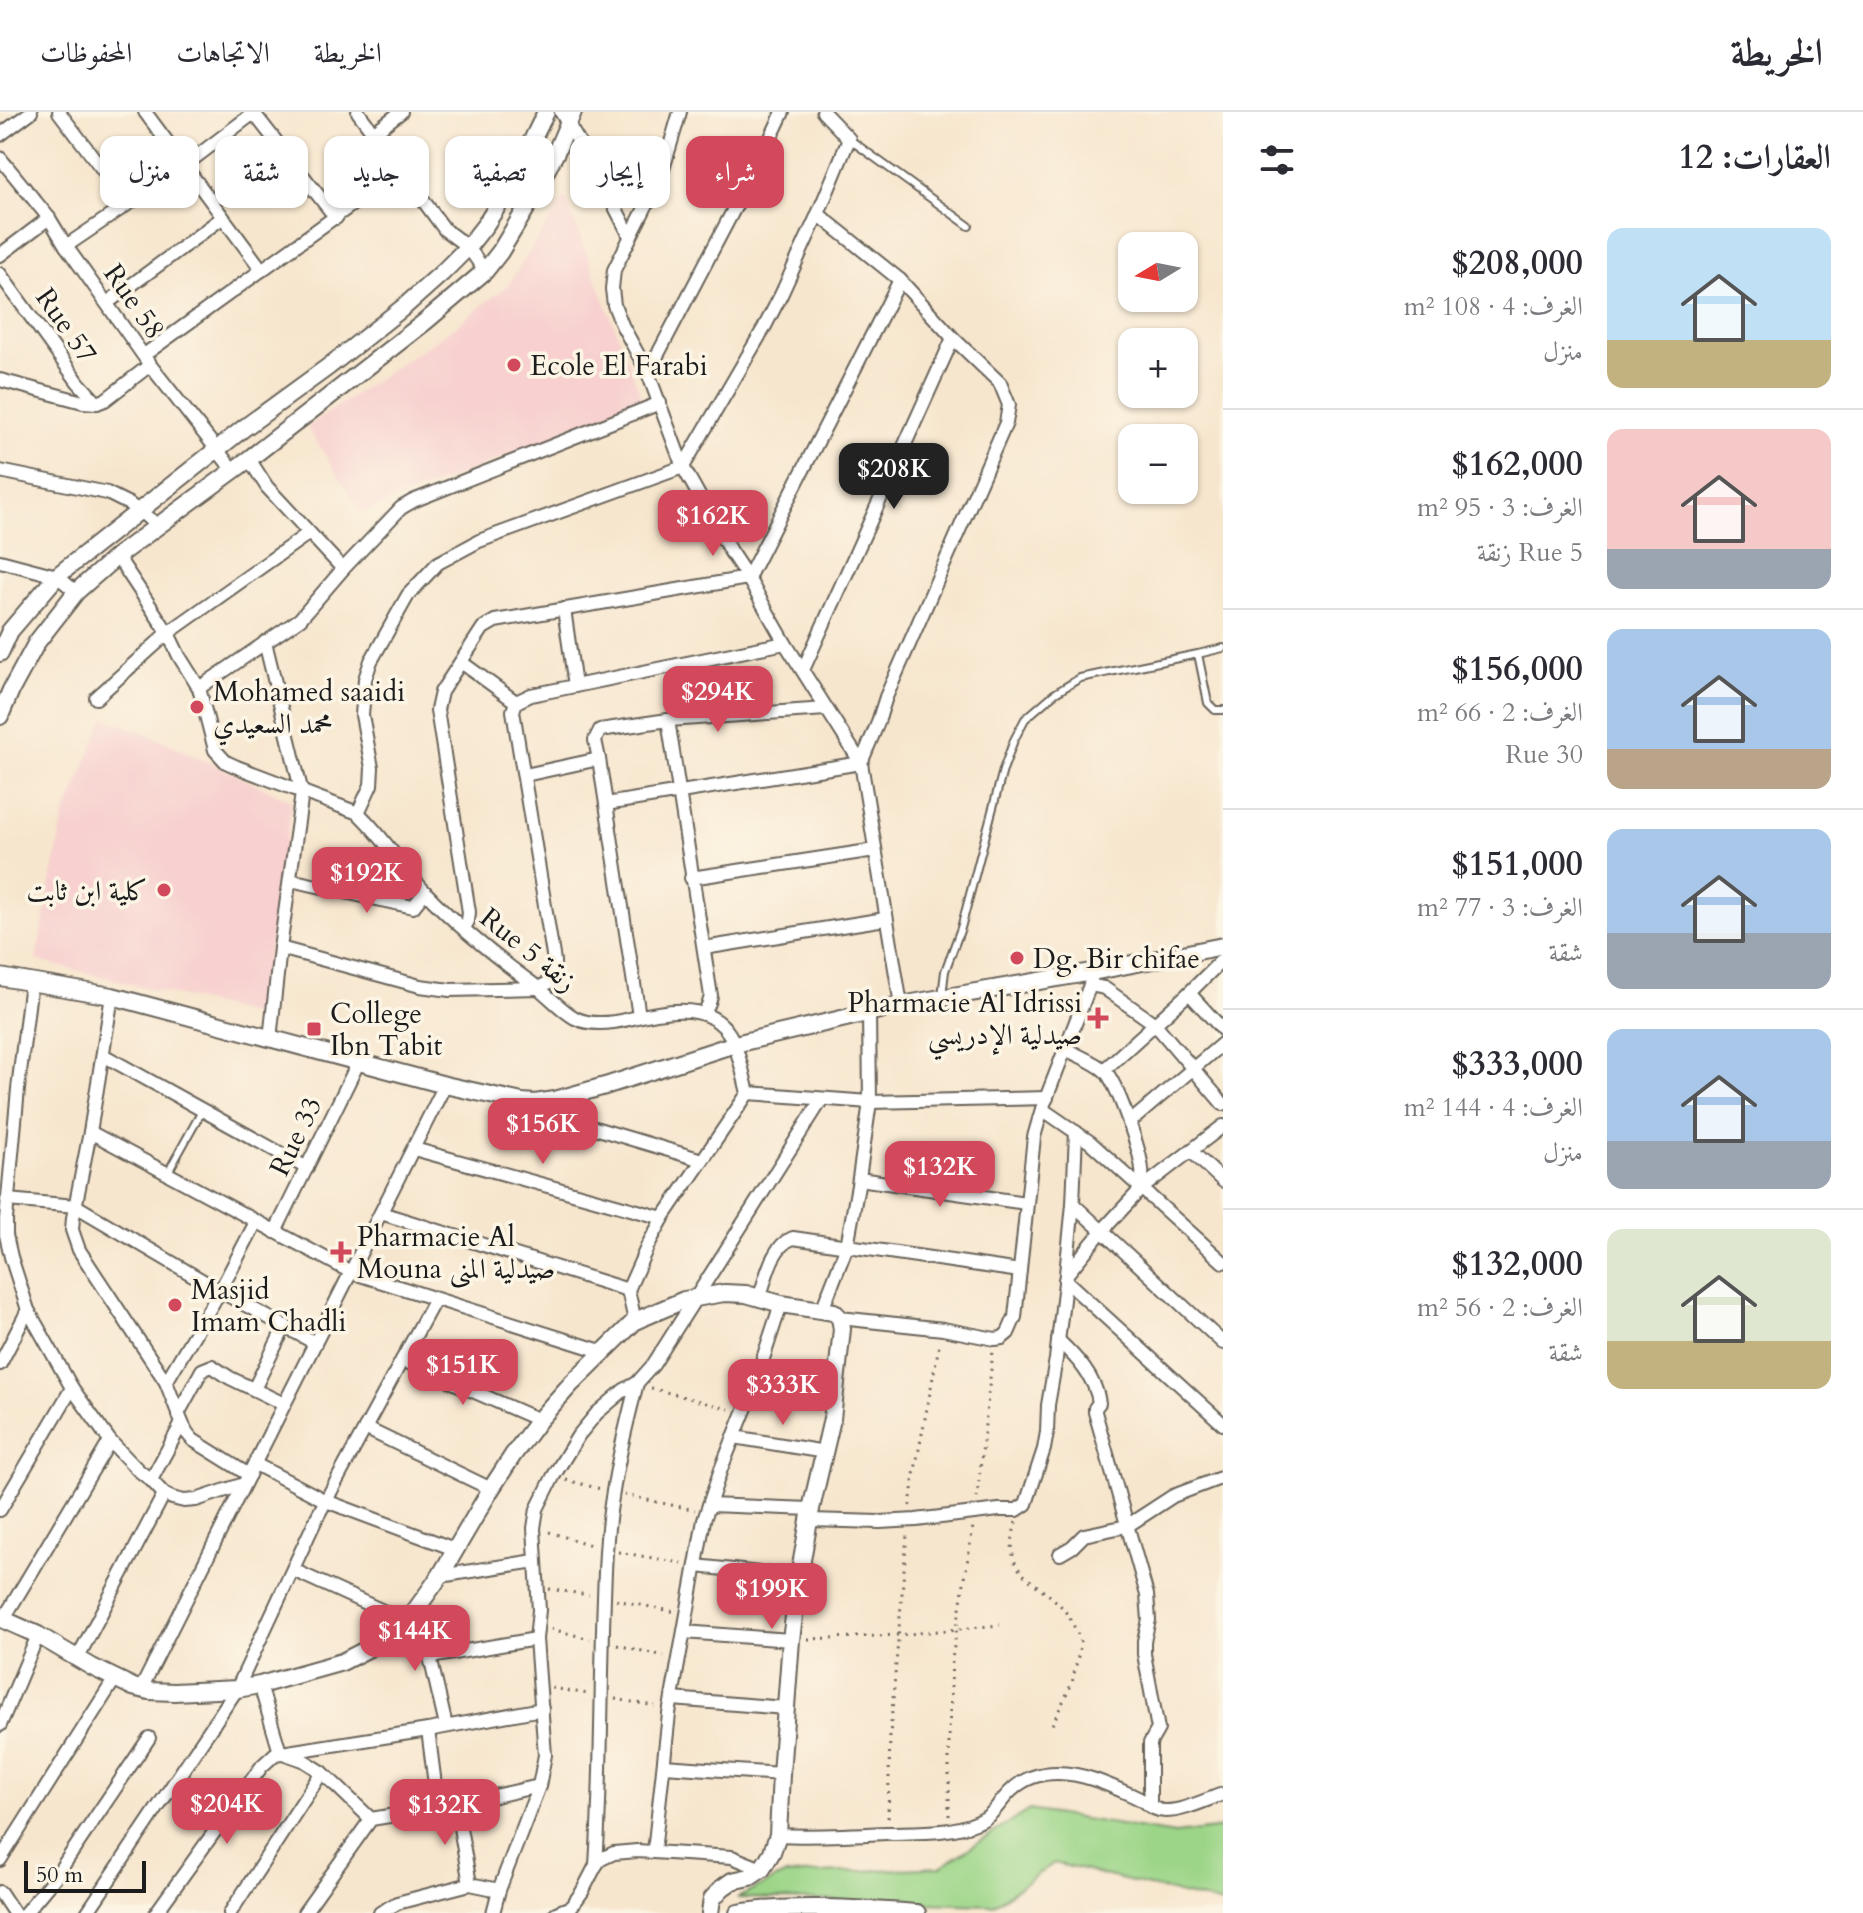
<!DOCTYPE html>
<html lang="ar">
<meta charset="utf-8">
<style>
body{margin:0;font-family:Cardo,Amiri,serif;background:#f7f7f7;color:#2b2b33;direction:rtl;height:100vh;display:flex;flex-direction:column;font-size:30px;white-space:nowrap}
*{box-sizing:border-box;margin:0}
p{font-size:26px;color:#7c7c81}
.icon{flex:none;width:44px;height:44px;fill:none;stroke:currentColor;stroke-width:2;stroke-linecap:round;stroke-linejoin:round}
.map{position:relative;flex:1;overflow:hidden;direction:ltr}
.sheet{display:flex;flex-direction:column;background:#fff;width:640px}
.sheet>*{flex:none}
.banner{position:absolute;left:24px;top:24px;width:760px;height:72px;direction:rtl;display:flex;gap:16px}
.needle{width:52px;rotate:260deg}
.buttons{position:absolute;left:1118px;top:120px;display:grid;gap:16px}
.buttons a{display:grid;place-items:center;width:80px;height:80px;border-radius:16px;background:#fff;box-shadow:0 2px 6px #0004;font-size:40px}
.scale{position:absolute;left:24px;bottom:20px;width:122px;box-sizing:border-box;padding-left:8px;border:4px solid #1c1c1c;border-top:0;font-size:22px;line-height:28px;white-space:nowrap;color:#1c1c1c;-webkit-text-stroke:6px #fcf5e5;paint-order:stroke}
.price{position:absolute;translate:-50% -68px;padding:0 18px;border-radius:16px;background:#d1495b;color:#fff;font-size:26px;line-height:52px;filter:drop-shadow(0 2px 4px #0008)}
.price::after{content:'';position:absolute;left:50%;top:48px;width:24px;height:18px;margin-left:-12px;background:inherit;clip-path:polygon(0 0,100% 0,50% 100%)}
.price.active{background:#222;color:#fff}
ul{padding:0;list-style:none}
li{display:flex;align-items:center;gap:24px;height:200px;padding:0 32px}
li+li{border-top:2px solid #e1e1e2}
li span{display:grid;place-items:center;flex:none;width:224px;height:160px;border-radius:16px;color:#555}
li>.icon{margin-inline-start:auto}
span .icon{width:96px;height:96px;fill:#fffc;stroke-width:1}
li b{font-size:34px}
h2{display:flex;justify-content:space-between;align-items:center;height:96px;padding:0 32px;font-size:34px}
.tag{padding:0 28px;border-radius:16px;background:#fff;box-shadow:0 2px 6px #0004;font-size:28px;line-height:72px}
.tag.active{background:#d1495b;color:#fff}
header{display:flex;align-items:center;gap:48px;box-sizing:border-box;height:112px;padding:0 40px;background:#fff;border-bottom:2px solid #e1e1e2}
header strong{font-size:38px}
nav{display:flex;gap:44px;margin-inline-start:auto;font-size:28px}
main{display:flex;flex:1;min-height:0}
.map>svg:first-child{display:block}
</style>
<header>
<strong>الخريطة</strong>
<nav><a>الخريطة</a><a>الاتجاهات</a><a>المحفوظات</a></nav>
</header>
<main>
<section class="sheet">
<h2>العقارات: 12<svg class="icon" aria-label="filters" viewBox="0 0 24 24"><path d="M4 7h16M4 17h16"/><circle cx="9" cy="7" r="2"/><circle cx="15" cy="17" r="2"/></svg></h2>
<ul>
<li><span style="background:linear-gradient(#bfe0f5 70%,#c2b280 0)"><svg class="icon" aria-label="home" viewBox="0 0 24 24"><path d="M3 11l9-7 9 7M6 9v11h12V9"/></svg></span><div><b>$208,000</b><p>الغرف: 4 · 108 m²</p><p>منزل</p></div></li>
<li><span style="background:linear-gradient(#f6c9c9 75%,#9aa5b1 0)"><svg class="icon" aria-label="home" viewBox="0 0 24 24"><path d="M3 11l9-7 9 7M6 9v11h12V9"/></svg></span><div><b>$162,000</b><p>الغرف: 3 · 95 m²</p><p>Rue 5 زنقة</p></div></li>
<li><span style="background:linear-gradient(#a9c7e8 75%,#b9a48a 0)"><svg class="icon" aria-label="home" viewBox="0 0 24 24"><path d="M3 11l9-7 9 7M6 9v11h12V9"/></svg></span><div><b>$156,000</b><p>الغرف: 2 · 66 m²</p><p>Rue 30</p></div></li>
<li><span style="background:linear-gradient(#a9c7e8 65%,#9aa5b1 0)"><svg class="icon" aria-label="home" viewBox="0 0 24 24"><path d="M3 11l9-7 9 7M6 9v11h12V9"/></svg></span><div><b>$151,000</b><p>الغرف: 3 · 77 m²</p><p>شقة</p></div></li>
<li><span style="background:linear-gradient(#a9c7e8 70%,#9aa5b1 0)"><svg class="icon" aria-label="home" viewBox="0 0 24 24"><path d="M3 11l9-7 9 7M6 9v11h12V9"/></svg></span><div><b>$333,000</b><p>الغرف: 4 · 144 m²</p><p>منزل</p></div></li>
<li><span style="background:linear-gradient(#dfe7d0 70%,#c2b280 0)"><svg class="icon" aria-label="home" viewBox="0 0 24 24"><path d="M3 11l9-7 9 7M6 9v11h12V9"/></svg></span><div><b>$132,000</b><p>الغرف: 2 · 56 m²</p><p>شقة</p></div></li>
</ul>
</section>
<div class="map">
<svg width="1223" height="1801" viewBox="0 0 1223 1801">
<rect width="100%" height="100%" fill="#fcf5e5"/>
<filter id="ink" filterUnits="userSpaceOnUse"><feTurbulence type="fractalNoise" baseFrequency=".0125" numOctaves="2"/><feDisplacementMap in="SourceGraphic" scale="16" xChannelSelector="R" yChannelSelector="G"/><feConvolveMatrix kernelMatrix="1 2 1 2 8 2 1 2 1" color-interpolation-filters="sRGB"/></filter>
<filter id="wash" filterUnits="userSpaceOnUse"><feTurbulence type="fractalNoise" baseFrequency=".006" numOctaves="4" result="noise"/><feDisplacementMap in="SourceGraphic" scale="32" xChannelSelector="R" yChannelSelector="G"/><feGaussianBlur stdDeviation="1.8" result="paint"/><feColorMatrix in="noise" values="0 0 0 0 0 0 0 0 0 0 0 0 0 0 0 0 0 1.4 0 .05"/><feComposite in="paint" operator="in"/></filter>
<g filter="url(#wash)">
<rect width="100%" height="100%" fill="#f7e6ce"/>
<!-- built -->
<g fill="#f7d0cf">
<polygon points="565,85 644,291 362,401 307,315 456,214 508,173"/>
<polygon points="104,606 148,622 292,689 259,904 36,848 63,708"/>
</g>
<!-- green -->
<polygon fill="#9cd588" stroke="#5c7852" stroke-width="2" points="1029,1698 1175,1722 1223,1716 1223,1792 1054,1751 993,1793 737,1786 784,1763 940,1755"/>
</g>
<g filter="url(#ink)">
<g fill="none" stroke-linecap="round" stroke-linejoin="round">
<defs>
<g id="service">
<polyline points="849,27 969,114"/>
<polyline points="1223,536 1198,542 1208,591 1215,598 1223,598"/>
<polyline points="942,884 945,859 961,816 1003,658 1014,628 1025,607 1054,582 1080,566 1198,542"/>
<polyline points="167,1062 202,999"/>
</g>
<g id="minor">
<polyline points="59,0 128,91"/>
<polyline points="145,0 262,158"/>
<polyline points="253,0 336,106"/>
<polyline points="358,0 445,118 468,135 485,159"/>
<polyline points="561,0 600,66 630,124"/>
<polyline points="680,0 661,64 614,158 612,177 614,193 622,213 648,261 683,355 730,439 748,466 785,531 861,651 901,893"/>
<polyline points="373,21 401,0"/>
<polyline points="0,23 31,0"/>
<polyline points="0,46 49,106 66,134 150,253 233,358"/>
<polyline points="66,134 184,54 255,0"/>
<polyline points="0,143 49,106"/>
<polyline points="0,162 78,270 97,291"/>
<polyline points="107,191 222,106"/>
<polyline points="144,243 400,58"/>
<polyline points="648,261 766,36 783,0"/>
<polyline points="0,268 83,290 97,291 105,288 150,253"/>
<polyline points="249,347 267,375 343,457"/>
<polyline points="0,359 107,381 129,392 158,413"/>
<polyline points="117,444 168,521 179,544 199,576 215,638 226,650 237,655 358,701"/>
<polyline points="0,449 57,464 76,480"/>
<polyline points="564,497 575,574"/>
<polyline points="265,530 302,681 280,836 270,927"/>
<polyline points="461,550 516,590"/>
<polyline points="803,558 953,226"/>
<polyline points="199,576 300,507 343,457 401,396 413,389 660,291"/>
<polyline points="96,586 168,521 309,421"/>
<polyline points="668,608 711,884 709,891 704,902"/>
<polyline points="525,663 599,647"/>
<polyline points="606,692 861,651 877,613 886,585 1006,311 1009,293 1000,271 953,226 900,168 818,102"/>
<polyline points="691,766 875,738"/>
<polyline points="290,768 413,795 425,780"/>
<polyline points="464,816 468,809 469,800 437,598 441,580 483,516 495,509 748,466 900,168"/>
<polyline points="280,836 420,874 450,878 538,876 550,870 554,860 554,849 513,599 516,590 531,583 785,531"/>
<polyline points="704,836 885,807"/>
<polyline points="31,870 18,977 6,1107 6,1123 11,1145 28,1198 72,1276 110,1329 138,1358 151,1368 164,1382 172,1386 184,1389 196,1388 244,1372"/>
<polyline points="1090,873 1104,876 1155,912 1223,992"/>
<polyline points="1189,881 1223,918"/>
<polyline points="112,884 90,1020 73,1106 72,1118 79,1138 166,1270 182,1311 187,1321 193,1328 249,1363"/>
<polyline points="639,904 599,647 595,628 600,618 668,608 826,597"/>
<path d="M1066,937C1078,944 1095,950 1105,959C1117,971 1141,1040 1142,1058C1143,1064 1141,1071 1141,1077"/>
<polyline points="103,943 307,1056"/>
<polyline points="1104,958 1189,881 1223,847"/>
<polyline points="748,981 870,990 1047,986"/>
<polyline points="536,991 578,1011 702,1048"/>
<polyline points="1042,997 1090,1030 1223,1150"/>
<polyline points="1129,1011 1223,931"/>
<polyline points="90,1020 351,1160 604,1240"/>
<polyline points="414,1037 663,1106"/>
<polyline points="1191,1039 1223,1069"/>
<polyline points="859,1067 1026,1091"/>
<polyline points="7,1088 76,1094 220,1179 315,1231"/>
<polyline points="1073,1092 1223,1231"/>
<polyline points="381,1101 628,1178"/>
<polyline points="275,1120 359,949"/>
<polyline points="1067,1162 1102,1119 1141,1077 1223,1014"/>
<polyline points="1065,1168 1223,1312"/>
<path d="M759,1187C766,1167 771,1134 793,1126L1020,1159"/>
<polyline points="822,1198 847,1134 858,1073 870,990 869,900"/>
<polyline points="840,1206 943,1217 995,1227 1002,1226 1008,1221 1015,1205 1034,1025 1042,997 1090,873 1092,860"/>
<path d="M635,1209L628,1178L648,1133L663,1106L748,981C744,966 741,949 735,934C718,887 667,897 629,907C613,911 591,914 575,906C561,898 550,885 537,875C498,847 459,816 425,780C401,755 384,725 358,701L371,673L372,656L362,603L365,567L371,549L408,483L438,451L479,429L683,355L764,216L781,183L818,102L849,27L823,0"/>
<path d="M1058,1228C1076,1245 1096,1266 1099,1291L1095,1296V1300L1147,1483L1149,1508L1144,1529V1542L1158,1617L1150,1631V1694"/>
<polyline points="402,1248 539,1308"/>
<polyline points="0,1252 28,1198"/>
<polyline points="166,1270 220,1179 256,1110"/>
<polyline points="254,1277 285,1214"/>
<polyline points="178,1302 202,1258 212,1254 230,1266 284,1292"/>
<polyline points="365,1316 491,1377"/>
<polyline points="734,1325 825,1340"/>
<polyline points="255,1352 326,1389 457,1438"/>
<polyline points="151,1368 182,1311"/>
<polyline points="709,1393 811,1397"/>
<polyline points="0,1398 72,1276"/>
<polyline points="810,1408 880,1410 916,1408 999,1398 1017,1398 1026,1392 1044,1337 1047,1320 1048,1293 1056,1247 1066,1162 1073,1092 1076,1020"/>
<polyline points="1060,1442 1072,1435 1084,1423 1127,1414 1173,1384 1223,1365"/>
<polyline points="696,1454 799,1465"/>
<polyline points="293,1458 407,1510"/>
<polyline points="440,1464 535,1449"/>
<polyline points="415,1499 430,1545 446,1614"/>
<polyline points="3,1508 110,1329"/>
<polyline points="684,1520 791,1528"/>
<polyline points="430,1545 536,1527"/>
<polyline points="77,1547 164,1382"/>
<polyline points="260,1573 280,1640 303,1648 322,1660 371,1707"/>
<polyline points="141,1577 445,973"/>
<polyline points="672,1587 786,1596"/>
<polyline points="0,1613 38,1523"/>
<polyline points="428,1618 438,1696"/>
<polyline points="664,1654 781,1662"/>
<polyline points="456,1693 470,1772"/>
<path d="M778,1723C815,1725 851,1723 888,1721C916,1720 951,1722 978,1710C995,1703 1000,1688 1013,1677C1025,1666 1041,1661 1057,1661C1086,1661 1113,1675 1138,1686C1147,1691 1154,1699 1165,1699C1184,1699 1205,1688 1223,1682"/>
<polyline points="654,1740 669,1602 704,1408 721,1357 751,1283 781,1192"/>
<polyline points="0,1748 116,1565"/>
<path d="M596,1753C603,1649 600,1544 606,1440C609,1385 623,1325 637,1271"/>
<polyline points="0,1780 14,1801"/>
<polyline points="25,1801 56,1764 149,1626"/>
<polyline points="87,1801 237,1577 317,1405 435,1187"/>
<polyline points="156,1801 248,1673 262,1654 275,1642 428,1618 542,1597"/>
<polyline points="230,1801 322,1660"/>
<polyline points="304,1801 371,1707 456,1693 539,1674"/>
<polyline points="380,1801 397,1791 470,1772 499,1778"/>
<polyline points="493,1801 499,1778 539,1674 545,1643 536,1527 539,1498 534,1416 537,1397 553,1365 578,1324 597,1301 624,1278 637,1271 653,1253 822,987"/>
<polyline points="556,1801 571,1795 582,1780 596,1753 601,1747 614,1741 637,1739 732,1745 762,1757"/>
</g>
<g id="tertiary">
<polyline points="0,541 10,519 57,464 244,316 328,255 405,194 442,161 468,135 486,112 509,76 546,0"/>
<polyline points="0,604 11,578 37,530 76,480 117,444 249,347 426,209 485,159 500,140 527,95 556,40 573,0"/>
<polyline points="0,865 112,884 445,973 522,990 535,991 555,988 605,974 735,932 901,893 1092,860 1223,834"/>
<polyline points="0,1506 38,1523 92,1555 133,1575 149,1579 174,1580 237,1577 260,1573 342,1550 381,1530 407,1510 440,1464 491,1377 513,1343 539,1308 571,1272 635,1209 684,1188 724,1181 746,1182 781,1192 834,1200 840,1206 842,1217 832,1307 811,1397 799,1465 791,1528 781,1662 778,1723 772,1740 762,1757 750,1765 732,1769 722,1776 712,1787 710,1801"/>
<path d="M738,1801C793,1792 861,1797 917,1801"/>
</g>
</defs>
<!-- service casing -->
<use href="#service" stroke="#69635a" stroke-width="10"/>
<!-- minor casing -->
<use href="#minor" stroke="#69635a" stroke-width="16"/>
<!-- tertiary casing -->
<use href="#tertiary" stroke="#69635a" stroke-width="20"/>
<!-- path -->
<g stroke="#69635a" stroke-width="3" stroke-dasharray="2 6" stroke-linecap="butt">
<polyline points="651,1276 729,1297"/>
<polyline points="566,1368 601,1377"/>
<polyline points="624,1383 695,1398"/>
<polyline points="977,1386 993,1239"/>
<polyline points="910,1394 914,1363 940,1229"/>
<path d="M1016,1410C1002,1462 1029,1463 1059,1492C1068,1501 1077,1519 1081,1531L1072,1571L1050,1617"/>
<polyline points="549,1420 591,1433"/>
<polyline points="618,1440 682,1451"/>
<polyline points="549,1477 589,1483"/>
<polyline points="616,1488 676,1500"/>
<polyline points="551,1517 590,1527"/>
<polyline points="808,1527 898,1523 1000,1513"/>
<polyline points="617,1533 664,1544"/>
<polyline points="552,1576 588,1582"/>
<polyline points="615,1587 655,1594"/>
<polyline points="949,1704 949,1623 952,1547 973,1414"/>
<polyline points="888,1706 890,1623 907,1422"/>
</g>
<!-- service -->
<use href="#service" stroke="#fff" stroke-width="6"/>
<!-- minor -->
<use href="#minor" stroke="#fff" stroke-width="12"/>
<!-- tertiary -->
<use href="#tertiary" stroke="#fff" stroke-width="16"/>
</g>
</g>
<!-- markers -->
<g fill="#d1495b" stroke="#fcf5e5" stroke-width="3">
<circle cx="514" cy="253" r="8"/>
<circle cx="197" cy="595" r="8"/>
<circle cx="164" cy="778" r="8"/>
<circle cx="1017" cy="846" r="8"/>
<path d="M1094 894h8v8h8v8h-8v8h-8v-8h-8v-8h8z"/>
<rect x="306" y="909" width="16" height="16" rx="4"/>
<path d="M337 1128h8v8h8v8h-8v8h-8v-8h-8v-8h8z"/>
<circle cx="175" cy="1193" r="8"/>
</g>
<g text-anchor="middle" stroke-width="7" stroke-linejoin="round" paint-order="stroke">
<!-- street labels -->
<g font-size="28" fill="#1c1c1c" stroke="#fcf5e5">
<text transform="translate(135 189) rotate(55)" y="10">Rue 58</text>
<text transform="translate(67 213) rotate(55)" y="10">Rue 57</text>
<text transform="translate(529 837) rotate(39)" y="10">Rue 5 زنقة</text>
<text transform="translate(295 1024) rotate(-64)" y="10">Rue 33</text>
</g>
<!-- poi labels -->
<g font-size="28" fill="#1c1c1c" stroke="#fcf5e5" text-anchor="start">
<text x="530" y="263">Ecole El Farabi</text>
<text x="213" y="589">Mohamed saaidi<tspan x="213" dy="32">محمد السعيدي</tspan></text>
<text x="148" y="788" text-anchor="end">كلية ابن ثابت</text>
<text x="1033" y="856">Dg. Bir chifae</text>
<text x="1082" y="900" text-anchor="end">Pharmacie Al Idrissi<tspan x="1082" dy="32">صيدلية الإدريسي</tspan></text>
<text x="330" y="911">College<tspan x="330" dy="32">Ibn Tabit</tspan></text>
<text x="357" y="1134">Pharmacie Al<tspan x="357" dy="32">Mouna صيدلية المنى</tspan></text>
<text x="191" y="1187">Masjid<tspan x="191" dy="32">Imam Chadli</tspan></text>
</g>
</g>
</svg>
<div class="buttons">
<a><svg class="needle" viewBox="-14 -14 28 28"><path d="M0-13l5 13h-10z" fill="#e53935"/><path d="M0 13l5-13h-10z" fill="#7c7c81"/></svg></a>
<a>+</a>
<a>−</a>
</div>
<div class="scale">50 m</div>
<b class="price active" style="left:894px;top:399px">$208K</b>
<b class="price" style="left:713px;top:446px">$162K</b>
<b class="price" style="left:718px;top:622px">$294K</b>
<b class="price" style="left:367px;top:803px">$192K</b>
<b class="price" style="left:543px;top:1054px">$156K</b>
<b class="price" style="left:940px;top:1097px">$132K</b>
<b class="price" style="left:463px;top:1295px">$151K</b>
<b class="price" style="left:783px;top:1315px">$333K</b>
<b class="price" style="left:772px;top:1519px">$199K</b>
<b class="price" style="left:415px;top:1561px">$144K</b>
<b class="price" style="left:227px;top:1734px">$204K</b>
<b class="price" style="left:445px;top:1735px">$132K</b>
<div class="banner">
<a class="tag active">شراء</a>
<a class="tag">إيجار</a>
<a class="tag">تصفية</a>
<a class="tag">جديد</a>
<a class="tag">شقة</a>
<a class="tag">منزل</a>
</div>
</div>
</main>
